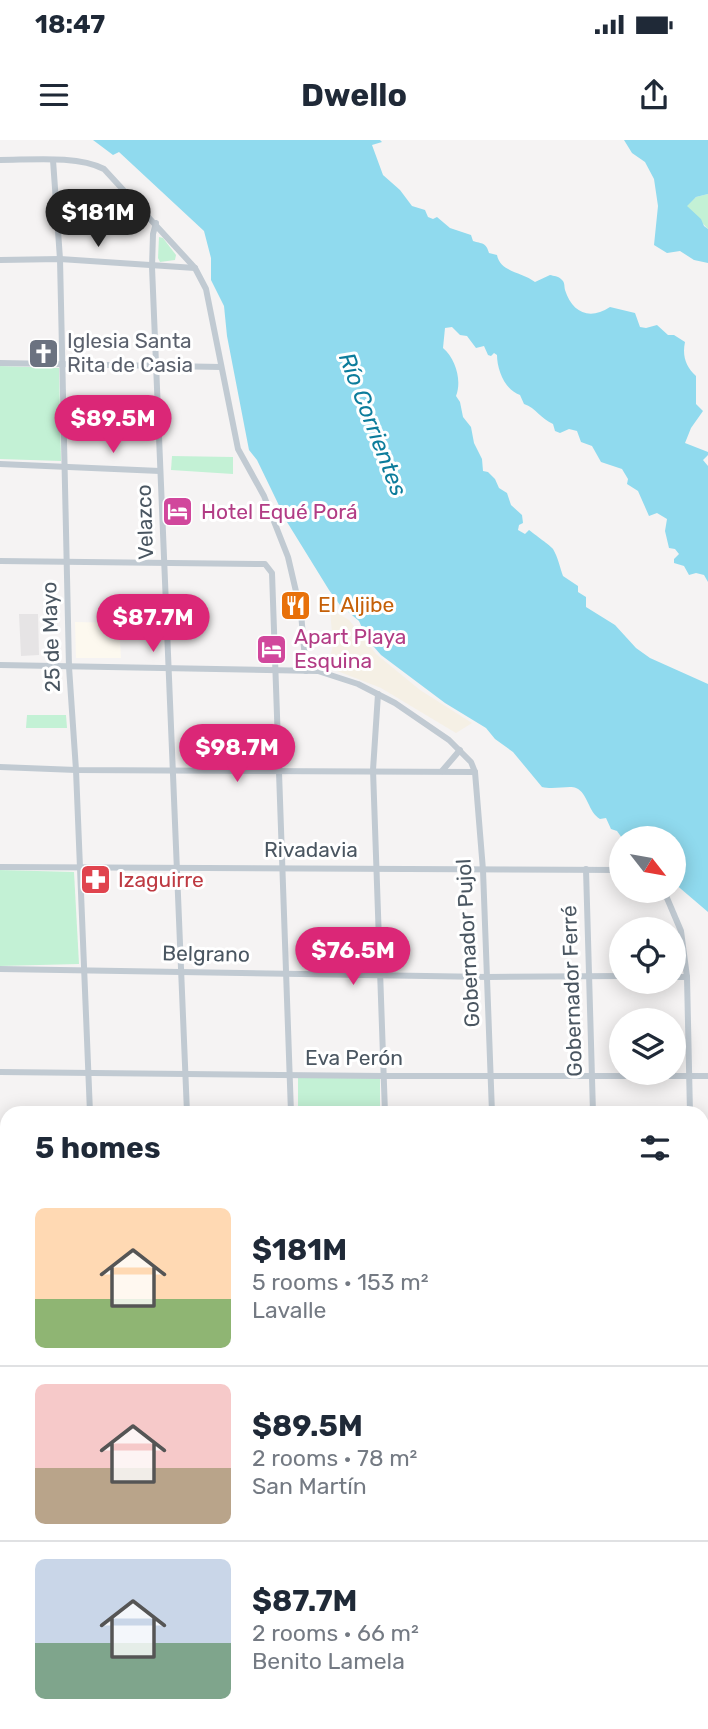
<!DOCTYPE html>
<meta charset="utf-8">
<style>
body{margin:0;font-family:Rubik,sans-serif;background:#f6f6f7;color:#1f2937;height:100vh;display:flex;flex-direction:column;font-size:26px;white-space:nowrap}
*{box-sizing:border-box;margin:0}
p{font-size:23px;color:#747a83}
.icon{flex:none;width:38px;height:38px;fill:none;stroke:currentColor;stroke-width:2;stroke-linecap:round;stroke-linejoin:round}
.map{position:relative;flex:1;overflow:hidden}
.details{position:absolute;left:0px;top:966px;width:709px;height:623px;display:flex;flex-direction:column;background:#fff;border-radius:21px 21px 0 0;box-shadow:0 4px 18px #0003}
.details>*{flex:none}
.needle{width:46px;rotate:121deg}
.controls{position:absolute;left:609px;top:686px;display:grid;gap:14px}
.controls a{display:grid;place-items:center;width:77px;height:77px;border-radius:50%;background:#fff;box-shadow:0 4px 18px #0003;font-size:35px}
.price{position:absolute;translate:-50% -60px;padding:0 16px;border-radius:24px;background:#db2777;color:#fff;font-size:23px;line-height:46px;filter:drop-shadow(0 2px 4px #0008)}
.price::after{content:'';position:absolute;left:50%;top:42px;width:21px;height:16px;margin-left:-10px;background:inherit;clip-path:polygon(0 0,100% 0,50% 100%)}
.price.active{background:#222;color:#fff}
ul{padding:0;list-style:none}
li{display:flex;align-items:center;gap:21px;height:175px;padding:0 35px}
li+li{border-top:2px solid #e0e1e3}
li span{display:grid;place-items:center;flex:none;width:196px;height:140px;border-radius:10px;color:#555}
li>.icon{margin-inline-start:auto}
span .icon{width:84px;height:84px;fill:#fffc;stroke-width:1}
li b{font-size:30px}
h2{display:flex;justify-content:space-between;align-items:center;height:84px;padding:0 35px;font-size:30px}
.status{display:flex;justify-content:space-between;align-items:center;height:49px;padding:0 35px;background:#fff;direction:ltr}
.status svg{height:19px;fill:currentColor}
header{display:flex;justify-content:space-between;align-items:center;height:91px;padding:0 35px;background:#fff;font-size:32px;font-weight:700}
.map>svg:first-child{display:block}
</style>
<div class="status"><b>18:47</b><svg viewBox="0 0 49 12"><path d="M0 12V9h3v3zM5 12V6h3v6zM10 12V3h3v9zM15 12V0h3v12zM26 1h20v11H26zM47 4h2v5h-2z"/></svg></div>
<header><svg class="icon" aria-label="menu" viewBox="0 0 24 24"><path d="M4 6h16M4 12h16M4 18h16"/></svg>Dwello<svg class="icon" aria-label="share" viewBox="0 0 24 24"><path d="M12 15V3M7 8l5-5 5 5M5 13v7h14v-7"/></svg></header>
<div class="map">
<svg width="708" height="1589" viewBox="0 0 708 1589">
<rect width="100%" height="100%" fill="#f5f3f3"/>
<!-- commercial -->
<polygon fill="#fdf9ef" points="75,482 119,483 121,518 76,518"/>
<!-- education -->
<polygon fill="#e6e4e5" points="19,474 38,474 39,515 21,516"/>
<!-- green -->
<g fill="#c3f1d5">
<polygon points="708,54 708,89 686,66 696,57"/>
<polygon points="159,97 163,98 176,115 175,120 160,122 158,118"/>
<polygon points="0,226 59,228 61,321 0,319"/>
<polygon points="172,316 233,317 233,334 171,330"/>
<polygon points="27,575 66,575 67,588 26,588"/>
<polygon points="0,730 74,732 79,824 0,826"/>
<polygon points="380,937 380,973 298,973 298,938"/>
</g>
<!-- sand -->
<polygon fill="#f5f0e5" points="330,469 349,480 376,514 420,550 472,583 456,593 381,548 327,527 333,506"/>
<!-- water -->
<g fill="#90daee">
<path d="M93,0H380L382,2L372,5L383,35L400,50L412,66L425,70L428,77L433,79L437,77L450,88L471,95L473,101C482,104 486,102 489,113L497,115C500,132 522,132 535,142L550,135C554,136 558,136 561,139C565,142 564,145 565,150C572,172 589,181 610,167L635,173L640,187L646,188L657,185L668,195H674L685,202C682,216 686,227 696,236V264L703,271L691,288L685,303L708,312V315L703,320L708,326V442L704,435L696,433L689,435L684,426L674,423V419L679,414L675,409L669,408L665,391L667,379L657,373L649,376L638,351L627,344L628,339L622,329L601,322L592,306L581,302L577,291L569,289L560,293L555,291L553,284C541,279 536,268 524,264L520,255C505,250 497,230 497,215L494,213L491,216L488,215L484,206L476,208L467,196L460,195L452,187L445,188L443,208C456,219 462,241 456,256L460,262L463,277L471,287L474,303L482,319L483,331L488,332L495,339L499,348L507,353L511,365L522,375L523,383L519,385L518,390L525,394L529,390C534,394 551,406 553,409C558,417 560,428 563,436L578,446V452L586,457V467L615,485L636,508L650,518L708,544V772L674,743V698H622L617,691L611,689L606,678L600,679C588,672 588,653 576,648C570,645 554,650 542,647L513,612L495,599L486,588L445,563L381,515L367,499L359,481L340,465L329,450L287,382L257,320L249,310L227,196L224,166L211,140V118L204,91L119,12L113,15Z"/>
<polygon points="624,0 708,0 708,54 696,57 687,66 701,79 704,86 708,89 708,123 694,120 680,111 667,113 654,105 658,66 654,39 645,22 632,13"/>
</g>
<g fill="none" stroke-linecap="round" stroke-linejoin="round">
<!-- street -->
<g stroke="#c1cad2" stroke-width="6">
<path d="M0,20C30,20 77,15 104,29L195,128L206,149L238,309L264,356L288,417L301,473L306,531"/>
<polyline points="53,20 60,119 69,527 76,630 90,973"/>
<polyline points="156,83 153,94 152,127 187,973"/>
<polyline points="0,120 60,119 195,128"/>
<polyline points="0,223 221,227"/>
<polyline points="0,324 160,331"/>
<polyline points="0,421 265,424 272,433 291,973"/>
<polyline points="0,525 318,531 358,544 395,563 449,600 471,622 475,632 483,730 492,973"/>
<polyline points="378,554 373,630 385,973"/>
<polyline points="0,627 76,630 475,632"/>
<polyline points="442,631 460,610"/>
<polyline points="0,727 621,730"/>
<polyline points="586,729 593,973"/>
<polyline points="664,751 681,791 687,837 690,973"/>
<polyline points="0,829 488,837 621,836"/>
<polyline points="674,837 687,837"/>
<polyline points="0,932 384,936 708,936"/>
<polyline points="0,1028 7,1028"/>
<polyline points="702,1039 708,1039"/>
<polyline points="0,1133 7,1133"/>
<polyline points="702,1145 708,1145"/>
<polyline points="702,1183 708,1339"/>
<polyline points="0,1239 7,1239"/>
<polyline points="0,1337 7,1338"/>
<polyline points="702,1347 708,1347"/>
<polyline points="0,1368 7,1496"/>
<polyline points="702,1444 708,1444"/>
<polyline points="0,1538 7,1538"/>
<polyline points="702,1546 708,1546"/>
<polyline points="10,1582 10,1589"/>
<polyline points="105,1582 105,1589"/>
<polyline points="211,1582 212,1589"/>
<polyline points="313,1582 313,1589"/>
<polyline points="410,1582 411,1589"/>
<polyline points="618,1582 618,1589"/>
<polyline points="519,1589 519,1582"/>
</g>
</g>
<!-- icons -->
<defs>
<symbol id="church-square" viewBox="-11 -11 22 22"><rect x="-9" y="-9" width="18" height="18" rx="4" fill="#6b7280" stroke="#fff"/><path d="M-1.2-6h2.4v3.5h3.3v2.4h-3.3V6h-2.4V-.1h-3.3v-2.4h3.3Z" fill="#fff"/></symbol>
<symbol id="hotel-square" viewBox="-11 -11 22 22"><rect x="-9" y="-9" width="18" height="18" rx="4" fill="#d1479c" stroke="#fff"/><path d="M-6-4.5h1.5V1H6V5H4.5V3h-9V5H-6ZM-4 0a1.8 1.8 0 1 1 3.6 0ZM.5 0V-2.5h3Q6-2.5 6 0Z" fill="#fff"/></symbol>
<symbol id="restaurant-square" viewBox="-11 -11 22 22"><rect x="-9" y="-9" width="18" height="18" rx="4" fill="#e8710a" stroke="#fff"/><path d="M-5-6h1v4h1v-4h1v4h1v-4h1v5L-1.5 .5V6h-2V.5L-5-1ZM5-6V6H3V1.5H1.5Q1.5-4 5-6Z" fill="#fff"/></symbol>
<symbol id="pharmacy-square" viewBox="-11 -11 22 22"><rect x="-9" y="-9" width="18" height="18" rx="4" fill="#e0444e" stroke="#fff"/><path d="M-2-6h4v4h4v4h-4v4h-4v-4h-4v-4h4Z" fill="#fff"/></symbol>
</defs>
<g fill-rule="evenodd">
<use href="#church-square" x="26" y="196" width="35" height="35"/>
<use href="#hotel-square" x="160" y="354" width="35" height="35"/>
<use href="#restaurant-square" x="278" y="448" width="35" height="35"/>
<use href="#hotel-square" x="254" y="492" width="35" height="35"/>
<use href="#pharmacy-square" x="78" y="722" width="35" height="35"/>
</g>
<g text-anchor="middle" stroke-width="6" stroke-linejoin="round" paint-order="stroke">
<!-- worship labels -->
<g font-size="21" fill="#5b616d" stroke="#fff" text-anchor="start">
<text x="67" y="208">Iglesia Santa<tspan x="67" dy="24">Rita de Casia</tspan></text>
</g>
<!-- hotel labels -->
<g font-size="21" fill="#b23c85" stroke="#fff" text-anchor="start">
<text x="201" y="379">Hotel Equé Porá</text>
<text x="294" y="504">Apart Playa<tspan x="294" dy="24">Esquina</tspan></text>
</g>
<!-- street labels -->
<g font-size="21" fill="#4a5661" stroke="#fff">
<text transform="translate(145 382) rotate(-92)" y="7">Velazco</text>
<text transform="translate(51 497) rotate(-92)" y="7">25 de Mayo</text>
<text x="311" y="717">Rivadavia</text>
<text transform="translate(468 803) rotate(-93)" y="7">Gobernador Pujol</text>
<text transform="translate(206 814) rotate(1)" y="7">Belgrano</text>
<text transform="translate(572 851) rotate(-92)" y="7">Gobernador Ferré</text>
<text x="354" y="925">Eva Perón</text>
</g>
<!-- food labels -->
<g font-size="21" fill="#c56008" stroke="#fff" text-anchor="start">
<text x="318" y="472">El Aljibe</text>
</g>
<!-- health labels -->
<g font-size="21" fill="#be3a42" stroke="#fff" text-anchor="start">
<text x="118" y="747">Izaguirre</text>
</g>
<!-- water labels -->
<g font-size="23" font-style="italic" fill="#0c7c9b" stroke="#fff">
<text transform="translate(373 284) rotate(69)" y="8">Río Corrientes</text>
</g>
</g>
</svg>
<div class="controls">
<a><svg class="needle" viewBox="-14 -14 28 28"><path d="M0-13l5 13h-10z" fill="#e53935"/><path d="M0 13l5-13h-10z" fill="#747a83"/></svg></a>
<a><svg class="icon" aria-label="locate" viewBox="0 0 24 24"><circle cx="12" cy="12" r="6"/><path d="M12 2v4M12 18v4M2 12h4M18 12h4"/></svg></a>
<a><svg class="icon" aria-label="layers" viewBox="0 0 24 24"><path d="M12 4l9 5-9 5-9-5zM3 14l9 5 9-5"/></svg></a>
</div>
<b class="price active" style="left:98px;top:109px">$181M</b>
<b class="price" style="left:113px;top:315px">$89.5M</b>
<b class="price" style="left:153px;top:514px">$87.7M</b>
<b class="price" style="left:237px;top:644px">$98.7M</b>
<b class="price" style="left:353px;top:847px">$76.5M</b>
<section class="details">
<h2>5 homes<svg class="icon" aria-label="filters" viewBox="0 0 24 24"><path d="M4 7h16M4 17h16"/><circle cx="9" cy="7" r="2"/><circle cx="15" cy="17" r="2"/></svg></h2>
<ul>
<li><span style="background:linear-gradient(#ffd9b3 65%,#8fb573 0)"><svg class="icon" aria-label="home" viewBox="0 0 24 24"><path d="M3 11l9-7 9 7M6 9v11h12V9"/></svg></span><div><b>$181M</b><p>5 rooms · 153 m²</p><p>Lavalle</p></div></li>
<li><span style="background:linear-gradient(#f6c9c9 60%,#b9a48a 0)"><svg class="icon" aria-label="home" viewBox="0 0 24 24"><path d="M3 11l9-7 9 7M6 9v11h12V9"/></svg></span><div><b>$89.5M</b><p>2 rooms · 78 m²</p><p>San Martín</p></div></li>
<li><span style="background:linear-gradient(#c9d6e8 60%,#7fa58c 0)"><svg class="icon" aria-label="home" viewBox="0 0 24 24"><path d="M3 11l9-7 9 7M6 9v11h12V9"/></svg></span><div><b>$87.7M</b><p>2 rooms · 66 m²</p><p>Benito Lamela</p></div></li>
</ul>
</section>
</div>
